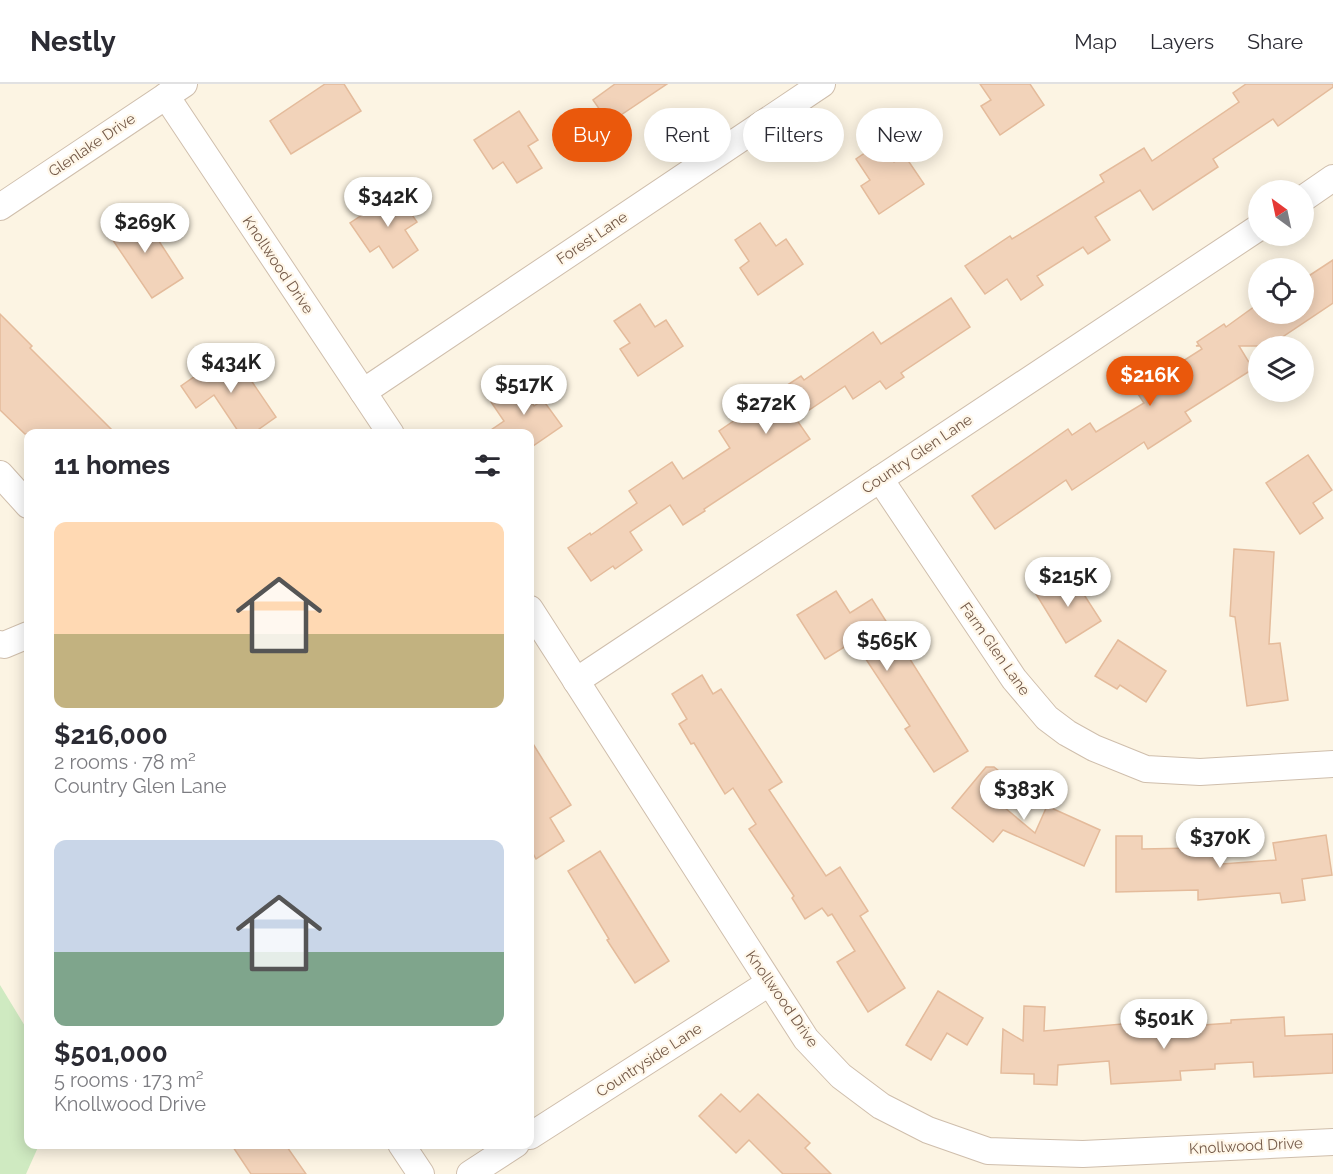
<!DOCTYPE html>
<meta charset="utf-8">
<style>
body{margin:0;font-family:Raleway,sans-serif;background:#f2f2f3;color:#2b2b33;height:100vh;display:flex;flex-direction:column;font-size:22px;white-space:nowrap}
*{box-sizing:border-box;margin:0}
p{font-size:20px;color:#7c7c81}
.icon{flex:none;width:33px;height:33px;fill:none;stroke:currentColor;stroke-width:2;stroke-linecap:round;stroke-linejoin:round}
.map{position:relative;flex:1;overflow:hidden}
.side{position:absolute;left:24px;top:345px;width:510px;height:720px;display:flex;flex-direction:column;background:#fff;border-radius:12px;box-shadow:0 3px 15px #0003}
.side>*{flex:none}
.top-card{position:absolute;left:552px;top:24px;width:570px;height:54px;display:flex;gap:12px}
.needle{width:39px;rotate:327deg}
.buttons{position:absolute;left:1248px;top:96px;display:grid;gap:12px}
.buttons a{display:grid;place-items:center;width:66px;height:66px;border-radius:50%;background:#fff;box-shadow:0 3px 15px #0003;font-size:30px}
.price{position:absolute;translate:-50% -51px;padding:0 14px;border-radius:21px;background:#fff;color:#222;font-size:20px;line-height:39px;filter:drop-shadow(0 2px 3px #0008)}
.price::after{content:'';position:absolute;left:50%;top:36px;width:18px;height:14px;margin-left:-9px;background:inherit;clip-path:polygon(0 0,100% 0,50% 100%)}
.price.active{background:#ea580c;color:#fff}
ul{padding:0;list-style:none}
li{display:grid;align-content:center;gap:12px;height:318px;padding:0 30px}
li span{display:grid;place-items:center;height:186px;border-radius:12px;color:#555}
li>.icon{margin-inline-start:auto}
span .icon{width:108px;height:108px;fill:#fffc;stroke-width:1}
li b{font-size:26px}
h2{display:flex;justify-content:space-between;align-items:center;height:72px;padding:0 30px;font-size:26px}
.pill{padding:0 21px;border-radius:27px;background:#fff;box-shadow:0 3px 15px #0003;font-size:21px;line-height:54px}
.pill.active{background:#ea580c;color:#fff}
header{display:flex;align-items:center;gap:36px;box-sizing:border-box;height:84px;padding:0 30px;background:#fff;border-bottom:2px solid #e1e1e2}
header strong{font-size:28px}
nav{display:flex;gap:33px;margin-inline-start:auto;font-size:21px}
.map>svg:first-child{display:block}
</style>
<header>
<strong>Nestly</strong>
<nav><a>Map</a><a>Layers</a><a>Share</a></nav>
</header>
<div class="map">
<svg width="1333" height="1090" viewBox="0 0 1333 1090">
<rect width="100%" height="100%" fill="#fcf4e3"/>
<!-- green -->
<polygon fill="#cfeac1" points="0,901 28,947 28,1060 39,1061 26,1090 0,1090"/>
<!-- building -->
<g fill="#f2d3ba" stroke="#e4bb9b" stroke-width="1.5">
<polygon points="325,0 344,0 361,27 291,70 270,37"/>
<polygon points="615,0 667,0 609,39 593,16"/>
<polygon points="980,0 1030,0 1044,21 1000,51 981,22 991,16"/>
<polygon points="1246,0 1333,0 1333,3 1278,42 1273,35 1213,75 1218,83 1153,126 1140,106 1095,133 1110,156 1088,170 1083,163 1037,192 1043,201 1021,216 1007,195 985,210 965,182 1010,152 1012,155 1104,98 1100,91 1144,64 1152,77 1239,18 1233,9"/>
<polygon points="519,27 538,56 528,62 542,84 517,99 503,78 493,85 474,56"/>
<polygon points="881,58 894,78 905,72 924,100 879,130 861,102 870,96 856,75"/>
<polygon points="393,103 417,138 405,146 418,166 393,184 379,162 370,168 350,139 380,119 376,114"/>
<polygon points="138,125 183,194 152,214 106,146"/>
<polygon points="760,139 776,162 786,155 803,180 758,211 740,184 749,177 735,156"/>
<polygon points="1333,176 1333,219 1269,262 1239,262 1253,285 1185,328 1191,337 1148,365 1144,358 1072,406 1066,396 995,445 972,412 1068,345 1072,351 1090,339 1096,348 1144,319 1132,301 1157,285 1161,291 1202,265 1200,262 1196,262 1199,261 1197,258 1224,240 1226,243 1258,220 1258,230 1304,230 1304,195"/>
<polygon points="951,214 970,243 901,289 904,293 886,305 880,297 853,315 845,302 796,335 810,355 704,425 705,427 683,441 670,421 630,448 642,466 615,485 613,482 591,497 568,464 590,449 591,451 637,419 629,407 672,378 683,395 730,364 719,347 757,321 801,292 804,296 873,248 881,260"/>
<polygon points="640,220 655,243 666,236 683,262 638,292 620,265 630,259 614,237"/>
<polygon points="0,230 32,262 30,264 116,350 25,350 0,326"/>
<polygon points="231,267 276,333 252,350 240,350 214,311 196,324 181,302"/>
<polygon points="519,299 534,322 543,316 562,342 530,364 530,350 485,350 504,337 491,318"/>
<polygon points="1308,371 1332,406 1313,419 1323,434 1300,450 1266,399"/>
<polygon points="1234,465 1274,468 1269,560 1280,559 1288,616 1247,622 1235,533 1230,532"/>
<polygon points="1070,489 1101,537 1066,559 1036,510"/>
<polygon points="836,507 850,529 872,515 968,667 934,688 905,645 910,642 854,557 825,575 797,531"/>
<polygon points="1118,556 1166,587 1146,618 1120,601 1117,605 1095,592"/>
<polygon points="702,591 713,610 721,605 782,698 769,706 826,792 840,783 868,827 860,832 905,904 868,928 837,878 855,867 832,830 828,832 822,824 805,835 792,814 794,812 749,745 756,740 733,704 725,710 694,659 691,660 679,640 687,635 672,610"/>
<polygon points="530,655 571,721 550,734 564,757 536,775 530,764"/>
<polygon points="986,683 994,683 1009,695 993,714 1035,749 1047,722 1100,746 1084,782 1003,746 993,758 952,724"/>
<polygon points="1326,751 1332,791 1302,795 1305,816 1282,819 1280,809 1198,816 1198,806 1116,808 1116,752 1142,752 1142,765 1194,764 1194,756 1220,754 1222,780 1276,776 1273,759"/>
<polygon points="600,767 669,877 635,899 607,856 609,855 568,787"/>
<polygon points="938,907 983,934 967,961 947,949 931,976 906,961"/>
<polygon points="1024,922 1045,923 1044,947 1133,939 1133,946 1231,939 1231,936 1284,933 1285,952 1333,950 1333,989 1254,993 1253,978 1215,980 1215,985 1180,987 1181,996 1111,1000 1109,977 1058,981 1057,1001 1034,1000 1034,990 1001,989 1003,945 1023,957"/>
<polygon points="721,1010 740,1028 758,1010 810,1059 805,1064 831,1090 783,1090 749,1056 736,1069 699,1032"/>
<polygon points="231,1060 285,1060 306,1090 251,1090"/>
</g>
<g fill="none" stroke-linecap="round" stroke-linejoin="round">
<defs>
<g id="street">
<polyline points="166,12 391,350"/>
<polyline points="1304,114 1333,94"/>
<polyline points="0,123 184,0"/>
<polyline points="363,308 822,0"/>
<polyline points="0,390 28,421"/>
<polyline points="880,395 1014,595 1047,634 1067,649 1094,664 1146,685 1200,688 1333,680"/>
<polyline points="530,525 806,955 841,992 881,1022 928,1046 988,1067 1083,1070 1333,1058"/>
<polyline points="0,560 4,561 28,551"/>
<polyline points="576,597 1258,144"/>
<polyline points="530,1052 769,899"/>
<polyline points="401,1060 421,1090"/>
<polyline points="470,1090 516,1060"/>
</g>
</defs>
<!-- street casing -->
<use href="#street" stroke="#cfbeac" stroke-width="28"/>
<!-- street -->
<use href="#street" stroke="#fff" stroke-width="26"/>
</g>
<g text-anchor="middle" stroke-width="4.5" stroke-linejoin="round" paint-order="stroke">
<!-- street labels -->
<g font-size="15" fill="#745a49" stroke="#fff7e9">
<text transform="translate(92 61) rotate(-34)" y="5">Glenlake Drive</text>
<text transform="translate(592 154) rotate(-34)" y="5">Forest Lane</text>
<text transform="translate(278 181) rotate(56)" y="5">Knollwood Drive</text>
<text transform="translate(917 370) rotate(-34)" y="5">Country Glen Lane</text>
<text transform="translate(995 565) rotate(55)" y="5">Farm Glen Lane</text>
<text transform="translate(782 915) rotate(55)" y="5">Knollwood Drive</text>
<text transform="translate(649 976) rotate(-33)" y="5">Countryside Lane</text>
<text transform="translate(1246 1062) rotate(-3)" y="5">Knollwood Drive</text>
</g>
</g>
</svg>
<div class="buttons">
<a><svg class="needle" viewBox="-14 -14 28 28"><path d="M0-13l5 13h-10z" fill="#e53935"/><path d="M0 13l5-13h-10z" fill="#7c7c81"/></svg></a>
<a><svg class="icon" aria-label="locate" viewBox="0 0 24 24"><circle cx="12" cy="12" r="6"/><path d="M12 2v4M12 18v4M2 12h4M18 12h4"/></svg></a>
<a><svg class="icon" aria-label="layers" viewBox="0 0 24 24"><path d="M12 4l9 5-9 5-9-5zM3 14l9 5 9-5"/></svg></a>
</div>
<b class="price" style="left:388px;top:144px">$342K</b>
<b class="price" style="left:145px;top:170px">$269K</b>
<b class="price" style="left:231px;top:310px">$434K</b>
<b class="price active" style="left:1150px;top:323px">$216K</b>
<b class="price" style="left:524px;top:332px">$517K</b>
<b class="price" style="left:766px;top:351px">$272K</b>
<b class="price" style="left:1068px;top:524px">$215K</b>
<b class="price" style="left:887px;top:588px">$565K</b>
<b class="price" style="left:1024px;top:737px">$383K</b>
<b class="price" style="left:1220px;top:785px">$370K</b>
<b class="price" style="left:1164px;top:966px">$501K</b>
<div class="top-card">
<a class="pill active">Buy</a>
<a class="pill">Rent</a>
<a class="pill">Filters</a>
<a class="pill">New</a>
</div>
<section class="side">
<h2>11 homes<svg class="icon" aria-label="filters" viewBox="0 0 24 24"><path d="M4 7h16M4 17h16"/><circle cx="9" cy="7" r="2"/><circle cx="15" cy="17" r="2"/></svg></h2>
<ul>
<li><span style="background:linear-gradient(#ffd9b3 60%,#c2b280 0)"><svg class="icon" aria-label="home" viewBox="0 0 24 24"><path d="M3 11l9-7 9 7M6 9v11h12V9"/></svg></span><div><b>$216,000</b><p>2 rooms · 78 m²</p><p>Country Glen Lane</p></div></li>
<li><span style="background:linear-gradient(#c9d6e8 60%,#7fa58c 0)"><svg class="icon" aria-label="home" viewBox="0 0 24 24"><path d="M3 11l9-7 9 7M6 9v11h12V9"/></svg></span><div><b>$501,000</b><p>5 rooms · 173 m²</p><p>Knollwood Drive</p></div></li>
</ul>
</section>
</div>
